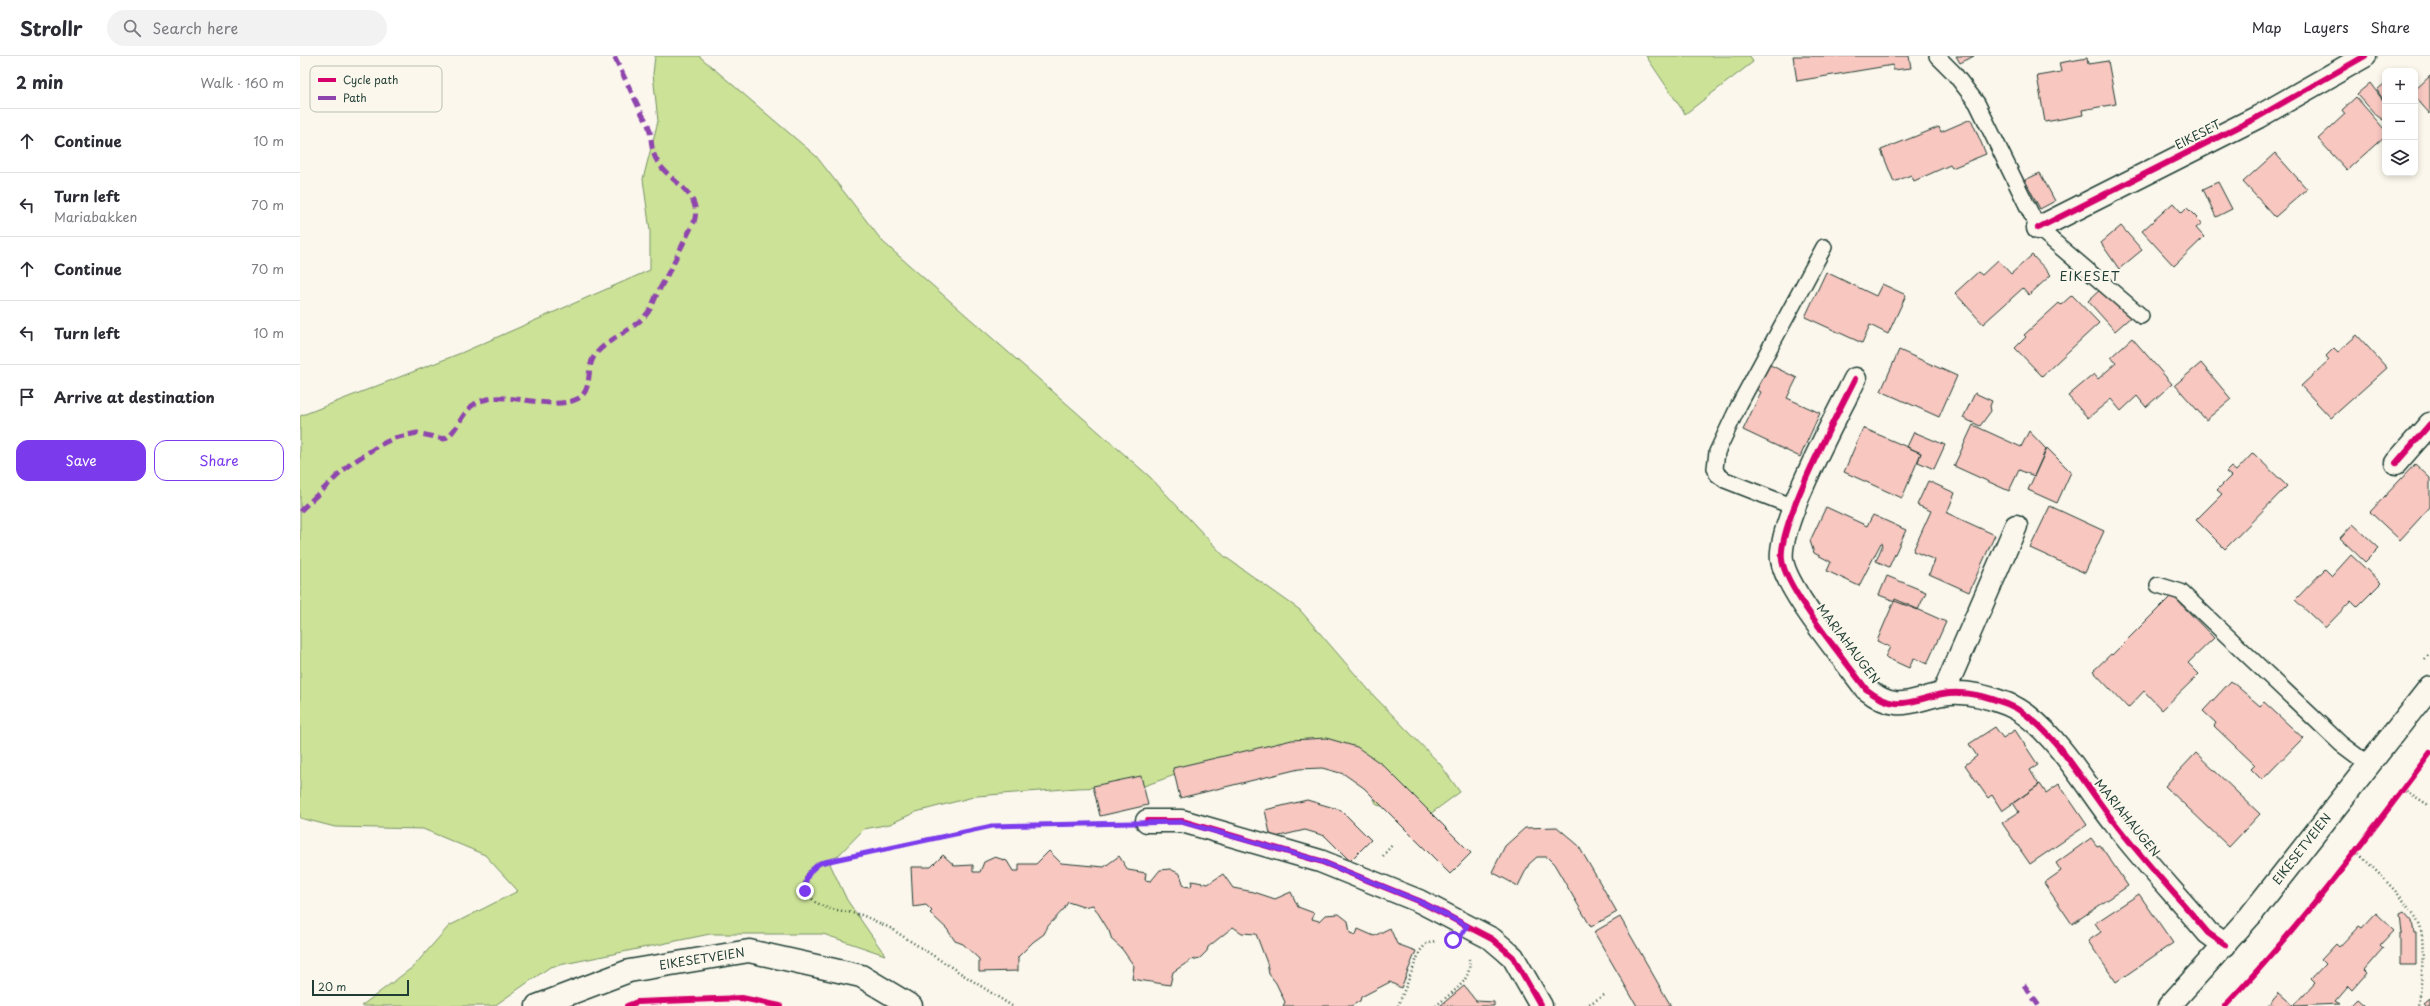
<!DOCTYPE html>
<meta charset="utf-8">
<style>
:root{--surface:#fff;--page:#f2f2f3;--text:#2b2b33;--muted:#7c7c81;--line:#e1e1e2;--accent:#7c3aed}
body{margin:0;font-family:"Playpen Sans",sans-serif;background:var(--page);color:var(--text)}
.controls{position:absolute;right:12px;top:12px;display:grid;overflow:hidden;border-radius:8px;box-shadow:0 2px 6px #0003}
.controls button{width:36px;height:36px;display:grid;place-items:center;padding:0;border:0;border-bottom:1px solid var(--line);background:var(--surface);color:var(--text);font:20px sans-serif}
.scale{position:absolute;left:12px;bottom:10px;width:97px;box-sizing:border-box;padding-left:4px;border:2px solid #1f3d34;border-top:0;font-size:11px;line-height:14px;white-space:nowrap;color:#1f3d34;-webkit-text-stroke:3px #fbf7ec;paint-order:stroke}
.stop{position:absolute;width:12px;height:12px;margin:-9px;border:3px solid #7c3aed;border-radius:50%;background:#fff}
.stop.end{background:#7c3aed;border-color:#fff;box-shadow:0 1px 4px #0008}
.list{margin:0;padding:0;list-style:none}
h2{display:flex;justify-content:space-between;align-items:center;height:52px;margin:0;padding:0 16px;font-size:17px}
h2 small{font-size:13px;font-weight:400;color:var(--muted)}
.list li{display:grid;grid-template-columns:26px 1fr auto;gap:12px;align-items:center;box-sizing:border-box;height:64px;padding:0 16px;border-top:1px solid var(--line)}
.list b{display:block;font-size:15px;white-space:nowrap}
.list p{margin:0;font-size:13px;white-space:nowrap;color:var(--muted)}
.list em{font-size:13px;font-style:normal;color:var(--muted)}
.actions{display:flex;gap:8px;padding:12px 16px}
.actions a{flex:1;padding:9px 0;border:1px solid var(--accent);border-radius:12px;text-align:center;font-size:14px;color:var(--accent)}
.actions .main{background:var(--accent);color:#fff}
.icon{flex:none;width:22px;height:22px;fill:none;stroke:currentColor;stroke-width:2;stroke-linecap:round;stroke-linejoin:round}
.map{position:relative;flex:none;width:2130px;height:950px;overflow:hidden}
header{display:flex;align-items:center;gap:24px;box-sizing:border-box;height:56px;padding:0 20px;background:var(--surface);border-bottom:1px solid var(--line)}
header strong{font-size:19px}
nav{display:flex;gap:22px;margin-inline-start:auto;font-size:14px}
.search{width:280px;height:36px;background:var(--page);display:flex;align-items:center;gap:10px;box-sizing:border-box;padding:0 14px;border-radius:22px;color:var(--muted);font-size:15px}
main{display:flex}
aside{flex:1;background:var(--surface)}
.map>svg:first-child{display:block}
.green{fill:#cce297;stroke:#769066}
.building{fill:#f7c7c0;stroke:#1f3d34}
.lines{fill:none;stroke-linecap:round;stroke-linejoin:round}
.lane-casing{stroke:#1f3d34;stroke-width:18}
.street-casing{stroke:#1f3d34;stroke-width:25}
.secondary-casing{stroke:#1f3d34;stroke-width:25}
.path{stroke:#1f3d34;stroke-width:2.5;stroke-dasharray:1 3;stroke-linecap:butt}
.lane{stroke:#fbf7ec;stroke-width:15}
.street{stroke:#fbf7ec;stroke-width:22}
.secondary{stroke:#fbf7ec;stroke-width:22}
.quiet{stroke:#8e44ad;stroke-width:5;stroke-dasharray:10 5;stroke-linecap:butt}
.cycleway-casing{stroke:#fbf7ec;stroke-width:8}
.cycleway{stroke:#d6006c;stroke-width:6}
.route{stroke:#7c3aed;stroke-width:5}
.labels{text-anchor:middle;stroke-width:4;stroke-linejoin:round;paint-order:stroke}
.street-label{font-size:12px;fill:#1f3d34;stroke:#fbf7ec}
.neighbourhood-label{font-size:13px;letter-spacing:1px;fill:#1f3d34;stroke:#fbf7ec}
.key{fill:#fbf7ec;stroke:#b9bfb5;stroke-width:1}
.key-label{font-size:11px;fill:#1f3d34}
</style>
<header>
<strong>Strollr</strong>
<div class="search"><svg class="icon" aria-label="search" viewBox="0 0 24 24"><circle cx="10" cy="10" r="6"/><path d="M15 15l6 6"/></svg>Search here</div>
<nav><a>Map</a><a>Layers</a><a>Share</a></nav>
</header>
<main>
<aside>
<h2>2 min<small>Walk · 160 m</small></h2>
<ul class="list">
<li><svg class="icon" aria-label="ahead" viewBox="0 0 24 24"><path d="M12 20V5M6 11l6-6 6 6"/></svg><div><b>Continue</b></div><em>10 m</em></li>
<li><svg class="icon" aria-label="left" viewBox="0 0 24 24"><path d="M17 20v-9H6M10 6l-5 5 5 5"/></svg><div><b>Turn left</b><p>Mariabakken</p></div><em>70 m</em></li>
<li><svg class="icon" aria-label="ahead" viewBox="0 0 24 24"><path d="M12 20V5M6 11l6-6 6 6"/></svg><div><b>Continue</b></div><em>70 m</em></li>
<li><svg class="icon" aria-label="left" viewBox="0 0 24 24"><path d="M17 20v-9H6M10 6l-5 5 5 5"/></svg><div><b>Turn left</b></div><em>10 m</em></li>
<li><svg class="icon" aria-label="arrive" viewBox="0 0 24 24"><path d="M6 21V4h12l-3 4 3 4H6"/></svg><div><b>Arrive at destination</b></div></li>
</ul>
<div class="actions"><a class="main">Save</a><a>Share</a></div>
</aside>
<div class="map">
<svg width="2130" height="950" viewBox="0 0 2130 950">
<rect width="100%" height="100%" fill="#fbf7ec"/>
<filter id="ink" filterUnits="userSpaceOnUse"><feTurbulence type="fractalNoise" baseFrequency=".025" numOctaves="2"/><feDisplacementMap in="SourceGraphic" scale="8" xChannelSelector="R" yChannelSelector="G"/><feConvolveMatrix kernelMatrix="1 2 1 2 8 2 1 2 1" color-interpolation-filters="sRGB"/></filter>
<g filter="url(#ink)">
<!-- green -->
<path class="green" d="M355,0H399L516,100L583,186L850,421L924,500L1000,554L1074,640L1140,708L1160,736L1126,761L1077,749L1045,687H980L917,704L844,730L777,732L677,740L616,756L590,768L564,773L530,808L547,844L585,899L523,878H410L250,911L194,950H61L113,911L149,870L218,835L185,799L123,773L35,771L0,762V360L161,297L350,214V175L343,123L358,65L353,18Z
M1346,0H1450L1453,6L1385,58Z"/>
<!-- building -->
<path class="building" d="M1493,0H1609L1611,12L1593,14V9L1497,25Z
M1656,0H1674L1660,7Z
M1787,2L1788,8L1808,5L1816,48L1782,54L1783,59L1745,66L1737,20L1761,16L1759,7Z
M2130,20V58L2115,41V34Z
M2070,27L2085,47V62L2083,64L2076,59L2057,38Z
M2085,27V47L2077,34Z
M2056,41L2085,74V80L2047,114L2018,83L2045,58L2042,54Z
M1671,63L1686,98L1652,112L1650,109L1614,125L1611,119L1594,126L1581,94L1639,71L1641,76Z
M1975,97L2007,133L1975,161L1943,126Z
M1740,117L1755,145L1740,153L1725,124Z
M1918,126L1932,153L1916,161L1903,133Z
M1873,147L1882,157L1887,152L1902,167L1896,172L1904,181L1874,210L1842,175Z
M1821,170L1842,194L1819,213L1801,187Z
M1732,199L1751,219L1729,239L1723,232L1683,268L1655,237L1678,216L1682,219L1698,204L1711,218Z
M1526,216L1576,240L1582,228L1606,239L1588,278L1570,269L1562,287L1505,261Z
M1805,229L1832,260L1815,275L1788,245Z
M1772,239L1799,267L1742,320L1715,292L1726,281L1724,279L1759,247L1761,249Z
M2057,279L2087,312L2031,362L2001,330L2029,304L2026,300L2034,292L2038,296Z
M1832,282L1872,328L1846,351L1837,340L1821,355L1811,343L1788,362L1768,340L1794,318L1798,323L1816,307L1811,301Z
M1599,294L1657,320L1639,361L1581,335Z
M1901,307L1931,343L1906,364L1875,329Z
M1468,308L1497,322L1487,342L1520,357L1500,401L1443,374L1461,336L1456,333Z
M1675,337L1692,345L1690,350L1691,355L1680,370L1663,362Z
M1673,369L1721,391L1729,375L1746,393L1734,420L1719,414L1709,435L1654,410Z
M1563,372L1621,397L1602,442L1544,416Z
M1614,376L1645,389L1634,413L1618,406L1621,397L1607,391Z
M1747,392L1771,416L1757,447L1728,434Z
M1953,397L1987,430L1925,493L1896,464L1922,438L1917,434L1931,420L1926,416L1931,411L1936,415Z
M2115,408L2130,422V451L2100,484L2070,456Z
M1628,425L1655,437L1647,457L1695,479L1669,536L1629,518L1635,504L1613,495L1631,455L1617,449Z
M1750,450L1804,475L1785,517L1730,492Z
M1526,451L1567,470L1573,459L1606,474L1589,511L1576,505L1583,488L1581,487L1559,530L1527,515L1531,506L1514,497L1510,485Z
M2053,468L2079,492L2065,506L2040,482Z
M2051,499L2081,527L2057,551L2051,545L2025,572L1995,544L2025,513L2032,520Z
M1587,520L1626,536L1618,554L1579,539Z
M1872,539L1914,582L1888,607L1899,618L1862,654L1844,635L1828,652L1793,615L1811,598L1812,599Z
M1595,543L1646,566L1627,608L1614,602L1609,612L1585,601L1590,591L1577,585Z
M1931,625L1960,650L1964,646L2003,682L1962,724L1951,713L1955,709L1914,670L1916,667L1903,655Z
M1695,671L1703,682L1715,674L1738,709L1730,714L1739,729L1702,755L1692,739L1688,742L1665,709L1677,700L1669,688Z
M1026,682L1057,691L1083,709L1171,797L1150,818L1064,732L1044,718L1022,712L999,713L880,742L873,712L992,684Z
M1896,697L1960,758L1929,791L1865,730Z
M841,720L848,749L800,760L793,730Z
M1740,728L1746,737L1759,728L1787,769L1730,808L1702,767L1719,756L1713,747Z
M1007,744L1041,754L1071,784L1050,805L1025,780L1005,774L971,782L965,754Z
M1257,771L1278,789L1317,856L1291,871L1254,808L1247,801H1237L1229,808L1218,830L1192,816L1205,790L1225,772Z
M1791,782L1797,790L1800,789L1828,830L1772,868L1744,827L1761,815L1756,807Z
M749,795L761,807L804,811L819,800L828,814L846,817L845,824L851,825L860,814L870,813L880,818L884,830L891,831L892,825L908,828L923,818L933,832L954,836L975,843L991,836L998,851L1014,857L1012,863L1019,865L1025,859L1039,858L1048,865L1050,877L1056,879L1058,873L1074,880L1090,872L1097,888L1116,895L1101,932L1090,926L1061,941L1060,945L1051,950H983L985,946L976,927L969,918L967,907L956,878L942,877L933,871L908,891L907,895L900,902L891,904L873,916L870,929L832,923L834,910L822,893L812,884L809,875L793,849L783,851L768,846L764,853L748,870L744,878L733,886L718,901V915L679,916V903L663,888L655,885L647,873L630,857L632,855L626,849L613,851L611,811H631L643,799L655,810L673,809V816H680L684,806L695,801L707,805L713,815H719V808H736Z
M1839,838L1873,887L1816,926L1788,885L1801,876L1795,867Z
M2104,856L2112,865L2114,877H2116V909H2100V877H2102L2100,858Z
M2076,857L2094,874L2080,889L2083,892L2064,914L2067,917L2052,934L2048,930L2035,945L2040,948L1994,950L2015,927L2011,923L2025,908L2021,904L2036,888L2039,891L2059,870L2062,872Z
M1320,861L1371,950H1337L1294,876Z
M1164,930L1176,945L1194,946V950H1140Z
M1979,937L1994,950H1968Z
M2130,942V950H2127L2124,947Z
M2057,943L2065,950H2050Z"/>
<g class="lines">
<defs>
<path id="lane" d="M1637,0L1653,16L1677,47L1738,172L1841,260
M1494,451L1425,424L1417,418L1415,412L1417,396L1439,349L1524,191
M1858,529L1881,536L2041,688L2069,709"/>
<path id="street" d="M1738,172L1958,61L2065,0
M1555,323C1537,359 1477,469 1482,504C1486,534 1546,605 1566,633C1596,657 1609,645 1642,638C1663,634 1689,641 1707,648C1750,665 1786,731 1814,766C1843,804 1877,840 1908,877L1925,889
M2096,407L2130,368
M1643,638L1716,470
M847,765H882L1020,805L1119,845L1192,883L1205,894L1213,901L1241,950"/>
<path id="secondary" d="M237,950L329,915L449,895L561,920L611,950
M1869,950L1950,860L2130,631"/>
</defs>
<!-- lane casing -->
<use href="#lane" class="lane-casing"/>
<!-- street casing -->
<use href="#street" class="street-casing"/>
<!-- secondary casing -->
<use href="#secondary" class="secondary-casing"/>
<!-- path -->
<path class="path" d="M2125,603L2130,597
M2103,733L2130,750
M2056,795C2071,810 2117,853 2121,873C2125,898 2121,925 2119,950
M1083,800L1092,789
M712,950L590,872L562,859L527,852L515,846L505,835V823L510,814L520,807L693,770L820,767
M1098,950L1120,895L1126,888L1135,885
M1136,950C1151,936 1173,926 1169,903
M1286,950L1306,938"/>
<!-- lane -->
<use href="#lane" class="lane"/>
<!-- street -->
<use href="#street" class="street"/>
<!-- secondary -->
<use href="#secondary" class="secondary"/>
<!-- quiet -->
<path class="quiet" d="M0,455L49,409L78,390L94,382L117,377L144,383C160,374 160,355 178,346C206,333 250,356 277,343C294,335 285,312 295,299C307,283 331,275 345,260C351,254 354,244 358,236C371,213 382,189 394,166C403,138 372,127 359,108C346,89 356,77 343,60L314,0
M1724,929L1739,950"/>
<defs>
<path id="cycleway" d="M1738,172L1958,61L2065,0
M1555,323C1537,359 1477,469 1482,504C1486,534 1546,605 1566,633C1596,657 1609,645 1642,638C1663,634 1689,641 1707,648C1750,665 1786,731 1814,766C1843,804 1877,840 1908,877L1925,889
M2096,407L2130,368
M847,765H882L1020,805L1119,845L1192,883L1205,894L1213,901L1241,950
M327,950L337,946L442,942L480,950
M1925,950C2000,871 2065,784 2130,697"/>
</defs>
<!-- cycleway casing -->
<use href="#cycleway" class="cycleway-casing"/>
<!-- cycleway -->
<use href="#cycleway" class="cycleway"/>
</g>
</g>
<g class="lines" filter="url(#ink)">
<!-- route -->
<path class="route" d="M505,835C505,821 509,815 520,807L692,770L882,766L1020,805L1119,845L1167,870L1157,886L1153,884"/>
</g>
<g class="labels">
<!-- street labels -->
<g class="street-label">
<text transform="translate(1898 79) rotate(-27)" y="4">EIKESET</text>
<text transform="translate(1548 588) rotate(53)" y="4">MARIAHAUGEN</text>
<text transform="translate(1827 762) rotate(51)" y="4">MARIAHAUGEN</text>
<text transform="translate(2002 793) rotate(-52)" y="4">EIKESETVEIEN</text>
<text transform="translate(402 903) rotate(-9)" y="4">EIKESETVEIEN</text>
</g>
<!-- neighbourhood labels -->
<g class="neighbourhood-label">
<text x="1790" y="225">EIKESET</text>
</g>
</g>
<!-- legend -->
<rect x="10" y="10" width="132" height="46" rx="6" class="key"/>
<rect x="18" y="22" width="18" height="4" fill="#d6006c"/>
<rect x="18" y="40" width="18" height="4" fill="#8e44ad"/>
<g class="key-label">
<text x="43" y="28">Cycle path</text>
<text x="43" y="46">Path</text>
</g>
</svg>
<div class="controls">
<button>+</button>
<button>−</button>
<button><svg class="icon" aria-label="layers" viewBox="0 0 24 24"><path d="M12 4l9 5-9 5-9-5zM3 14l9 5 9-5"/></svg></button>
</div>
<div class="scale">20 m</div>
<div class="stop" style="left:1153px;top:884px"></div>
<div class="stop end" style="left:505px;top:835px"></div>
</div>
</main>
